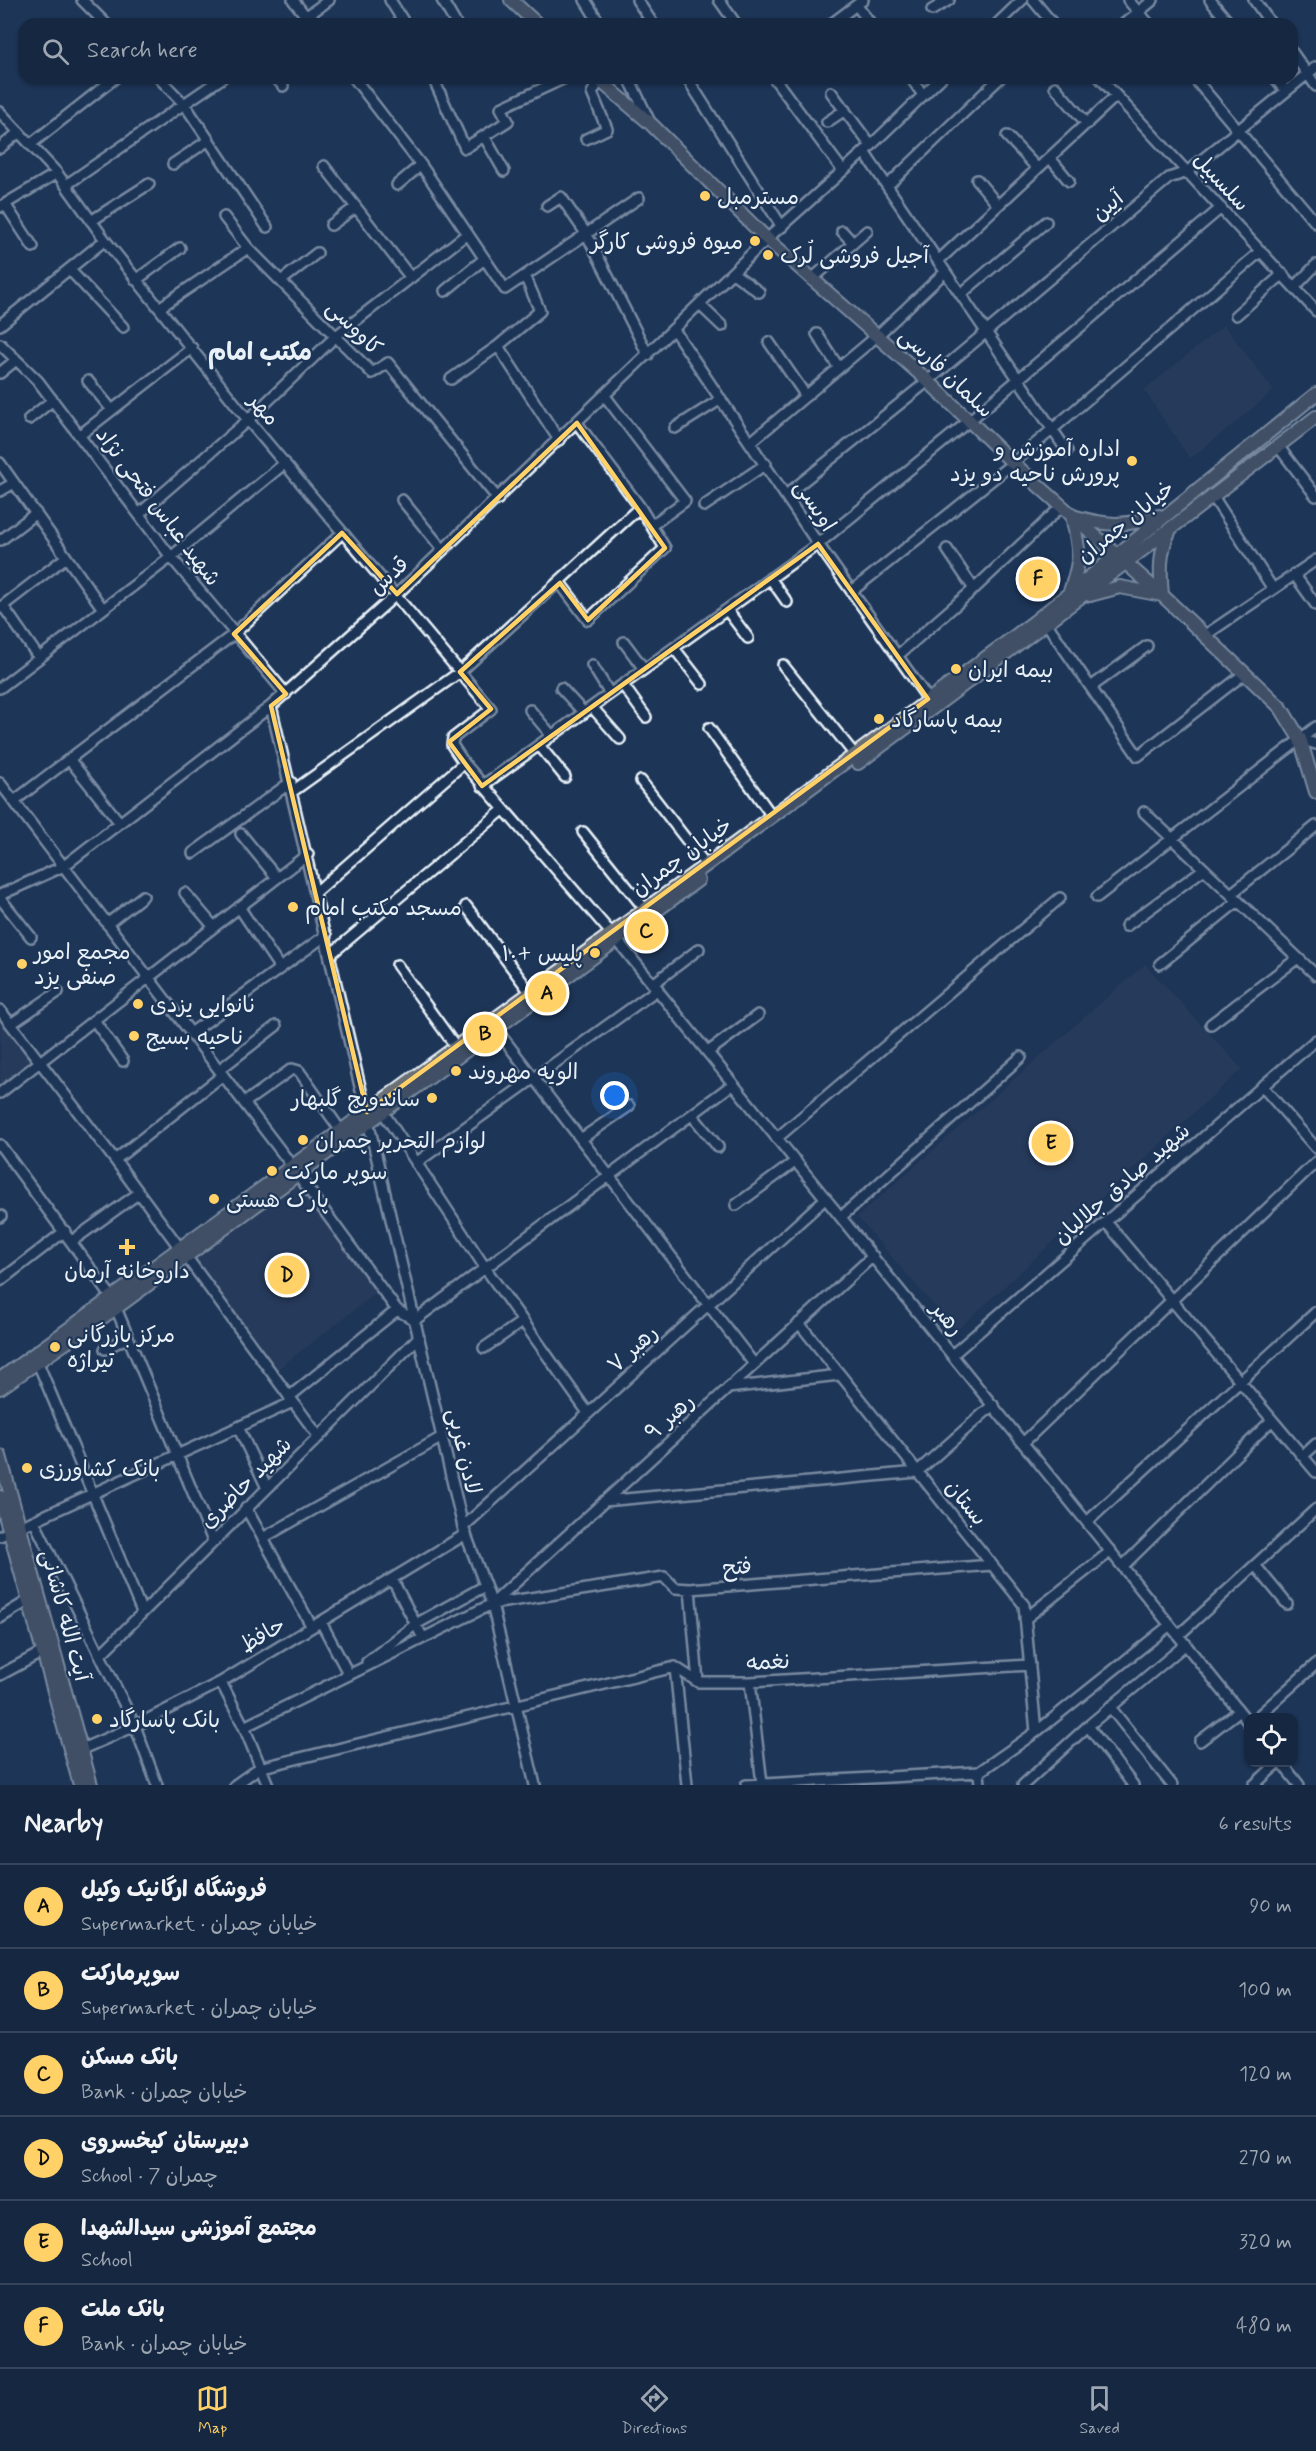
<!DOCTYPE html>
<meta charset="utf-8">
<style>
:root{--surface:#162841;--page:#1f3048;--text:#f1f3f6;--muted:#9ea6b1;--line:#35445a;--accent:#ffd166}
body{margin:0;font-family:Mynerve,"Playpen Sans Arabic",sans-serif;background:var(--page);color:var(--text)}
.controls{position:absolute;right:18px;bottom:18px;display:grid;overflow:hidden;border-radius:12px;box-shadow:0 2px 4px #0004}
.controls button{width:54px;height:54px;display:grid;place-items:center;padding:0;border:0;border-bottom:2px solid var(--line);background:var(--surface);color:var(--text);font:30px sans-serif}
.you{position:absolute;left:615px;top:1096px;width:21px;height:21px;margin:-15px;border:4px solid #fff;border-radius:50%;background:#1a73e8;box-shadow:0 0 0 9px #1a73e833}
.badge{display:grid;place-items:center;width:39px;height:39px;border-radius:50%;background:var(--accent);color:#111;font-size:20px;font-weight:700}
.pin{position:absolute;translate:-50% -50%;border:3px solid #fff;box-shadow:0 2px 6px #0006}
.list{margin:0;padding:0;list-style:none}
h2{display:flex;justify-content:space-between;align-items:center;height:78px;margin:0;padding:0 24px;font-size:26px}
h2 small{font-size:20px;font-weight:400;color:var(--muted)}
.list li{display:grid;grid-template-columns:39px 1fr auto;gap:18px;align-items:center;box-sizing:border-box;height:84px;padding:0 24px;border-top:2px solid var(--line)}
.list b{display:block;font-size:22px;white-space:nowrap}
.list p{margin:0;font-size:20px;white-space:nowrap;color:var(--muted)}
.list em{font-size:20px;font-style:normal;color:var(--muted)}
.icon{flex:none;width:33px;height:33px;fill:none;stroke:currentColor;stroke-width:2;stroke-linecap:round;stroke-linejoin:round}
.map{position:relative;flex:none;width:1316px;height:1785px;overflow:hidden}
.search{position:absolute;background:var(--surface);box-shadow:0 2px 4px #0004;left:18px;right:18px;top:18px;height:66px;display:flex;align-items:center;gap:15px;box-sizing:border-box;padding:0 21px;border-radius:18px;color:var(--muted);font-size:22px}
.sheet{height:582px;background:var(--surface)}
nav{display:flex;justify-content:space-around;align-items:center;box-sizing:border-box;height:84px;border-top:2px solid var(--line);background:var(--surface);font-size:16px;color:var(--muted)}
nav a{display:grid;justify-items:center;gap:3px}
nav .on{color:var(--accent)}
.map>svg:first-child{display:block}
.built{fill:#32425e}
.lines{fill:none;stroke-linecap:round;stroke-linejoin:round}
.minor-casing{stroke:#e8f1f8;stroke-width:14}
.major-casing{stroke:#e8f1f8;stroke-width:16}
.minor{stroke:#1d3557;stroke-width:9}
.major{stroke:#6b6f75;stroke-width:12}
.marked{fill:none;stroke:#ffd166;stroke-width:4.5;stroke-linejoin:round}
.poi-dot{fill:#ffd166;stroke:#1d3557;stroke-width:2}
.labels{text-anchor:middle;stroke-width:4.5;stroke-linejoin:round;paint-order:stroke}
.street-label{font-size:22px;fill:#e8f1f8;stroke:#1d3557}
.poi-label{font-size:22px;fill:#e8f1f8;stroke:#1d3557;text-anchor:start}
.neighbourhood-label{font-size:24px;font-weight:bold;fill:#e8f1f8;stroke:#1d3557}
</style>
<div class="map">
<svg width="1316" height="1785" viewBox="0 0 1316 1785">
<rect width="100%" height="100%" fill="#1d3557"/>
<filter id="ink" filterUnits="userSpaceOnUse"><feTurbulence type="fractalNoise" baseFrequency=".0167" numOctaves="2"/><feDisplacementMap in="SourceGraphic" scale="12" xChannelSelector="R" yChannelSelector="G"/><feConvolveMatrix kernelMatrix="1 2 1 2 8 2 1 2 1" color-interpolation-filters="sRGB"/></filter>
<g filter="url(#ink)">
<!-- built -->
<path class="built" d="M1224,325L1274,391L1190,459L1144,390Z
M1145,964L1242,1069L956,1331L857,1217Z
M0,1021L31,1060L0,1085Z
M296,1181L379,1291L278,1369L194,1258Z"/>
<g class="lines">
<defs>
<path id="minor" d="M82,0L106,24
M293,0L312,24
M390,0L405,24
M442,0L456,24
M585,0L600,24
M637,0L653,24
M719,0L736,24
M1033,0L1053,24
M1128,0L1149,24
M1210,0L1230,24
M1254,0L1271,24
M857,6L871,24
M932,10L949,0
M296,24L329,0
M831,24L863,0
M997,24L1022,0
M1124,24L1153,0
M1292,52L1316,86
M159,78L185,105L267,227
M276,78L283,86
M354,78L421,165L505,289L639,198
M433,78L465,148L508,121L501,108L565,78
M629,78L649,120
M687,78L782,227
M774,78L843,171
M911,78L923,95
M1100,78L1316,311
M1194,78L1316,223
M1275,78L1286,91
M1055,87L1087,124
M831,92L871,146
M0,112L57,173L105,240L248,420L491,709L453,738L452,745L464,763L617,940L1248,1722
M827,122L845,110
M484,136L504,171
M1007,136L1037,168
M586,139L607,129L592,93L599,81
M31,144L115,78
M0,148L19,132
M864,152L1067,451
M1050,158L1069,181
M173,164L209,140
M324,166L411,278
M977,180L997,204
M66,185L222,78
M397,185L421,165
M887,186L1000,78
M5,204L33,247
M547,206L561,197L587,235L648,355
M0,207L57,173
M224,217L248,248L372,373L388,363L498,499
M91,221L149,184
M331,225L356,207
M842,231L853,243
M938,261L1116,96
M69,269L123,327
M733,273L759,292
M812,279L867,231
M136,280L180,248
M281,281L317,253
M1295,287L1316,265
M445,291L484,259
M961,294L1046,222
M700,305L722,326
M159,308L248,248
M1236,315L1283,274
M0,325L105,240
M674,330L818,544L928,699
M817,334L839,368
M769,342L806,396
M0,344L38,381L171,557L286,694
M498,346L559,440
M0,373L16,360
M451,379L498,346L540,311L525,276
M88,381L112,410
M605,396L685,501L652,525
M29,419L53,400
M675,428L721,399
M80,435L192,348
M751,442L877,336L945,272
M1278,446L1316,496
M0,463L103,609
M0,491L14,483
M786,495L928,381L1169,178L1187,172L1316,67
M1212,495L1273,589
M402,500L443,550
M704,506L766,464
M139,514L248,420L336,336L467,234
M1,540L36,513
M947,549L974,589
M1294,574L1316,605
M770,578L787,602
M560,583L588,620L665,548L640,507L577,423
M852,591L1013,463L1261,251
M3,606L39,658
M0,608L65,558
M727,610L748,638
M1047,624L1138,756L1244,674
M1204,636L1316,560
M624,642L644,669
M674,648L702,684
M897,656L974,589L1061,507
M592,665L610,694
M783,665L855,755
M623,685L646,717
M1091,687L1147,646
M0,688L171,557L285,463
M561,688L584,713
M271,706L463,1527L492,1604L535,1785
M592,707L620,739
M530,710L552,736
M709,728L772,816
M1300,739L1316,744
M539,745L565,777
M69,759L120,823
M641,781L706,865
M0,783L293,1167
M482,786L818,544L969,421L1221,208
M293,791L460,672L640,507
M14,801L234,634L342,533
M1144,812L1316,975
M583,832L644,908
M241,834L277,878
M193,853L291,782
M316,892L464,763
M185,893L214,927
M1231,894L1316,826
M0,895L64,866L271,706L397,594L767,239L864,152L941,78
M1097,897L1316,727
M0,898L31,937
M466,906L530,992
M239,907L280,968
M107,924L143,896
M1126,926L1204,869
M331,954L503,810
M1160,964L1238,901
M397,965L456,1047
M653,984L699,949
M0,1010L115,1160L319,1437
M94,1020L123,1061
M11,1024L58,992
M1211,1024L1298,958
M496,1029L754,1364
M191,1033L326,935
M708,1052L758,1015
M219,1070L276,1026
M1262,1086L1316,1148
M0,1093L308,854
M244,1103L292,1069L299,1071L341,1131
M383,1112L486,1269L588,1413
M692,1115L718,1147
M777,1138L1060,898
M581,1139L629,1106
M0,1145L113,1299
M115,1160L223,1075
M416,1163L658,989
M298,1175L397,1310L415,1320L733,1084
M736,1205L796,1161
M0,1217L1,1216
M841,1217L1021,1057
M1106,1222L1316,1472
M72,1241L139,1193
M0,1281L65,1231
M116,1308L213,1541
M799,1323L1024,1605L1036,1732
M484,1348L523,1321
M105,1349L128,1337
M952,1355L1316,1040
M38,1363L142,1612
M728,1388L839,1375
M289,1397L397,1310
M238,1427L267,1488
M1023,1443L1316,1162
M1303,1456L1316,1444
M604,1501L917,1472L993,1405
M246,1508L312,1627
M34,1521L135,1726L157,1785
M1087,1522L1316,1312
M463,1527L826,1198
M0,1536L293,1402
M263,1538L442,1437
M1255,1565L1287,1604
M1123,1566L1272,1420
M392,1579L423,1638
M690,1589L698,1682
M492,1604L664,1577L675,1588L690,1589L992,1565
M0,1618L34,1597
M1025,1619L1111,1551
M321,1622L349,1675L354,1672
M1179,1635L1316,1509
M100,1655L419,1337
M367,1662L416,1624L485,1586
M675,1667L687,1785
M0,1675L48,1649
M221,1682L244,1727L268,1785
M750,1682L762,1784
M1110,1707L1172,1785
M1256,1718L1316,1664
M1088,1726L1133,1785
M244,1727L492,1604L873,1256
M1200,1741L1239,1711
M75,1752L135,1726L221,1682L466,1534
M1281,1762L1299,1785
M979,1772L1036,1732L1170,1625
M979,1772L980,1785
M235,1785L259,1768L675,1667L698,1682H750L1030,1665
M746,1785L979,1772
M1023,1785L1088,1726L1186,1644
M1254,1785L1279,1762"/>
<path id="major" d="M511,0L537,24
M597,78L651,124L767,239L928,381L1013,463L1162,595L1281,708L1300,739L1316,792
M1069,594C1082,558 1080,553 1072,516C1106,526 1124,527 1159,516
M1090,595L1120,587L1162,595C1160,572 1159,551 1170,530
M858,763C1012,650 1164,534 1316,417
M0,1379L706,865L1034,622L1316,394
M0,1388L116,1308L698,880
M0,1456L91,1785
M0,1497L80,1785"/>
</defs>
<!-- minor casing -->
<use href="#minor" class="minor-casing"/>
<!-- major casing -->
<use href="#major" class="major-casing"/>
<!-- minor -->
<use href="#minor" class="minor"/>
<!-- major -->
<use href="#major" class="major"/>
</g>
</g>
<!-- marked area -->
<path d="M0 0H1316V1785H0ZM577,423L665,548L588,620L560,583L460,672L491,709L449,742L482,786L818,544L928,699L367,1112L271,706L286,694L234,634L342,533L397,594Z" fill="#1d3557" fill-opacity=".55" fill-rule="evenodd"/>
<path class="marked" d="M577,423L665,548L588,620L560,583L460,672L491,709L449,742L482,786L818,544L928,699L367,1112L271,706L286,694L234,634L342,533L397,594Z"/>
<!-- markers -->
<g class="poi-dot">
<circle cx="705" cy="196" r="6"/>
<circle cx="755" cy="241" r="6"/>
<circle cx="768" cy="255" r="6"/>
<circle cx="1132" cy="461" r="6"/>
<circle cx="956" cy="669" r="6"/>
<circle cx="879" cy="719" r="6"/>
<circle cx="293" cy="907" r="6"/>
<circle cx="595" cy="953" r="6"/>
<circle cx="22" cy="964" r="6"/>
<circle cx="138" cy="1004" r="6"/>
<circle cx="134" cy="1036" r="6"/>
<circle cx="456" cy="1071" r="6"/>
<circle cx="432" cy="1098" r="6"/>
<circle cx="303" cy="1140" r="6"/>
<circle cx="272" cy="1171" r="6"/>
<circle cx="214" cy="1199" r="6"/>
<path d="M124 1238h6v6h6v6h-6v6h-6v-6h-6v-6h6z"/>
<circle cx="55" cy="1347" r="6"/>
<circle cx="27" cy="1468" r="6"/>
<circle cx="97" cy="1719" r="6"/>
</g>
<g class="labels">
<!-- street labels -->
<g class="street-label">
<text transform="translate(1222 181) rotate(47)" y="8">سلسبیل</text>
<text transform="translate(1107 205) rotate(-40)" y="8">آیین</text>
<text transform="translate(355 327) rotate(45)" y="8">کاووسی</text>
<text transform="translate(947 372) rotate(43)" y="8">سلمان فارسی</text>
<text transform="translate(265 409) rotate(50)" y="8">مهر</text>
<text transform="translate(816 505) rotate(57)" y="8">اویسی</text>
<text transform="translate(159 506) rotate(53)" y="8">شهید عباس فتحی نژاد</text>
<text transform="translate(1125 521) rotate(-39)" y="8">خیابان چمران</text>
<text transform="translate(388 575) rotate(-43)" y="8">قدس</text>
<text transform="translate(681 856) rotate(-36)" y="8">خیابان چمران</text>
<text transform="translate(1121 1183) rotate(-41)" y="8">شهید صادق جلالیان</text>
<text transform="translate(948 1318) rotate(51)" y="8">رهبر</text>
<text transform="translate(632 1348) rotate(-42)" y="8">رهبر ۷</text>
<text transform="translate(669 1416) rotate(-42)" y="8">رهبر ۹</text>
<text transform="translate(465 1451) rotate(77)" y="8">لادن غربی</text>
<text transform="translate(245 1482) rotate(-45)" y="8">شهید حاضری</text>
<text transform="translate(967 1502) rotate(51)" y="8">بستان</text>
<text transform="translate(737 1566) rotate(-5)" y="8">فتح</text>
<text transform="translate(66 1615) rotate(75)" y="8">آیت الله کاشانی</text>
<text transform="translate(262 1634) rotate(-31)" y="8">حافظ</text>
<text transform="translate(768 1661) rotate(-3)" y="8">نغمه</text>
</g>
<!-- poi labels -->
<g class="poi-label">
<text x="717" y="204">مسترمبل</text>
<text x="743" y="249" text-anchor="end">میوه فروشی کارگر</text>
<text x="780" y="263">آجیل فروشی لُرک</text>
<text x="1120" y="456" text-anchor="end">اداره آموزش و<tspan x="1120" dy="25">پرورش ناحیه دو یزد</tspan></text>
<text x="968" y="677">بیمه ایران</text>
<text x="891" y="727">بیمه پاسارگاد</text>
<text x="305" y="915">مسجد مکتب امام</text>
<text x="34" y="959">مجمع امور<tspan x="34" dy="25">صنفی یزد</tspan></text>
<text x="583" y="961" text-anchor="end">پلیس +۱۰</text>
<text x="150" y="1012">نانوایی یزدی</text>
<text x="146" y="1044">ناحیه بسیج</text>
<text x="468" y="1079">الویه مهروند</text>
<text x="420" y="1106" text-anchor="end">ساندویچ گلبهار</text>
<text x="315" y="1148">لوازم التحریر چمران</text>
<text x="284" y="1179">سوپر مارکت</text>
<text x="226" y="1207">پارک هستی</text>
<text x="127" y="1278" text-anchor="middle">داروخانه آرمان</text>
<text x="67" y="1342">مرکز بازرگانی<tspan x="67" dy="25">تیراژه</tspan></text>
<text x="39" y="1476">بانک کشاورزی</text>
<text x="109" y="1727">بانک پاسارگاد</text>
</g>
<!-- neighbourhood labels -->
<g class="neighbourhood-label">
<text x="260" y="360">مکتب امام</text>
</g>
</g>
</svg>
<div class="controls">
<button><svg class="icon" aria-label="locate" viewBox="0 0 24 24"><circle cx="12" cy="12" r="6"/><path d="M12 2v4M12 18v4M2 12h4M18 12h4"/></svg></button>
</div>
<div class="you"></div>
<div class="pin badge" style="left:547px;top:993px">A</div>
<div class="pin badge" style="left:485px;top:1034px">B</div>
<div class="pin badge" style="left:646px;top:931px">C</div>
<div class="pin badge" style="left:287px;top:1275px">D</div>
<div class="pin badge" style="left:1051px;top:1143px">E</div>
<div class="pin badge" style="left:1038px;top:579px">F</div>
<div class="search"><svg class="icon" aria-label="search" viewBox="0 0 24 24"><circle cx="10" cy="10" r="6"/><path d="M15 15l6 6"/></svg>Search here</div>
</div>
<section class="sheet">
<h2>Nearby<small>6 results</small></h2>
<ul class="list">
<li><span class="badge">A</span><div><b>فروشگاه ارگانیک وکیل</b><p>Supermarket · خیابان چمران</p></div><em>90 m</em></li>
<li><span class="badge">B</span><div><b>سوپرمارکت</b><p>Supermarket · خیابان چمران</p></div><em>100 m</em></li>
<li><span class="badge">C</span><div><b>بانک مسکن</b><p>Bank · خیابان چمران</p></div><em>120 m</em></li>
<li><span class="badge">D</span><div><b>دبیرستان کیخسروی</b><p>School · چمران 7</p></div><em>270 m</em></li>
<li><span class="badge">E</span><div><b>مجتمع آموزشی سیدالشهدا</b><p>School</p></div><em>320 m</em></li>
<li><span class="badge">F</span><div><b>بانک ملت</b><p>Bank · خیابان چمران</p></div><em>480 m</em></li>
</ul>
</section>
<nav>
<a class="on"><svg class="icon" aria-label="map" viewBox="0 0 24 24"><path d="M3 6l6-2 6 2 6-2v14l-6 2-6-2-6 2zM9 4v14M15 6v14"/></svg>Map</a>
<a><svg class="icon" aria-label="directions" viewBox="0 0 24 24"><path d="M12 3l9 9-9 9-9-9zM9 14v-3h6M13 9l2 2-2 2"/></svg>Directions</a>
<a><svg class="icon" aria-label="saved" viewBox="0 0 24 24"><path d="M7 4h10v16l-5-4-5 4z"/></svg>Saved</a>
</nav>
